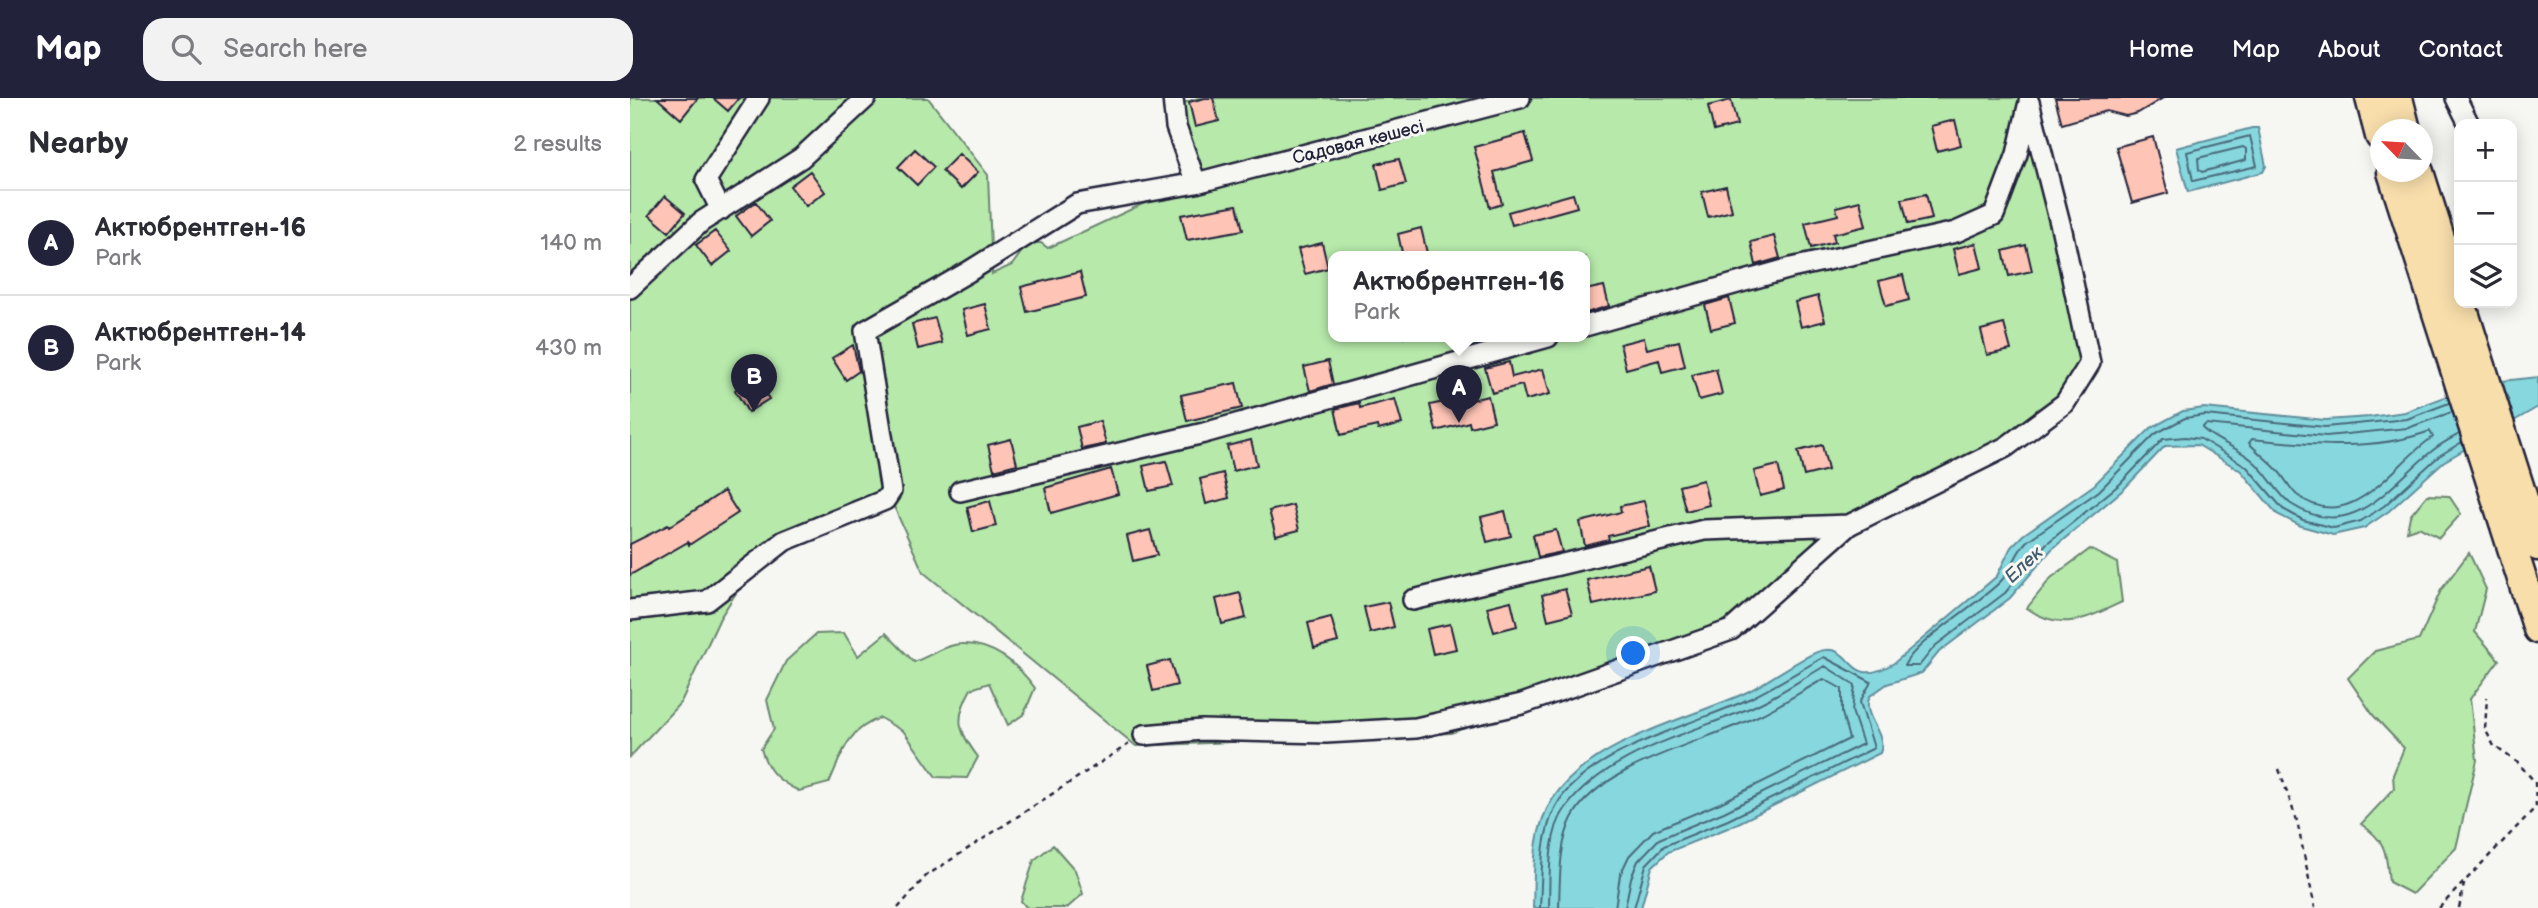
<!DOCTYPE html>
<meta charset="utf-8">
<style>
:root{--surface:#fff;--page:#f2f2f3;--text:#2b2b33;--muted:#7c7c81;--line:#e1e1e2;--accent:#22223b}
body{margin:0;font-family:"Balsamiq Sans",sans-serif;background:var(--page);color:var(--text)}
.controls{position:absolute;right:21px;top:21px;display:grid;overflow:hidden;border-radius:14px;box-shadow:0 4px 18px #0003}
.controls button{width:63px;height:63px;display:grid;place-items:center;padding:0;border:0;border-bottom:2px solid var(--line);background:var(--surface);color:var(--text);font:35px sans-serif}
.compass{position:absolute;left:1740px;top:21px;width:63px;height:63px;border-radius:50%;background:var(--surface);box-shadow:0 4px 18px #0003;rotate:295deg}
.you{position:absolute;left:1004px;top:556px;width:24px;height:24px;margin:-18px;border:5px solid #fff;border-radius:50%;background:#1a73e8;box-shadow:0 0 0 10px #1a73e833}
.badge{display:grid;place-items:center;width:46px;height:46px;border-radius:50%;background:var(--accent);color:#fff;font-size:23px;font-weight:700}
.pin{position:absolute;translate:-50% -58px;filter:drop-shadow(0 2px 4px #0008)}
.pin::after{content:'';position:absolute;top:37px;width:24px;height:21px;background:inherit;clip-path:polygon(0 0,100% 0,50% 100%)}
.popup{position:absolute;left:698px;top:153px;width:262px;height:91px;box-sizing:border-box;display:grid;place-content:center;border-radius:14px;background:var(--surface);filter:drop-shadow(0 2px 5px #0005);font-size:23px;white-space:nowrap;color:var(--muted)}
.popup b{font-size:26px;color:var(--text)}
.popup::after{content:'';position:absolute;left:50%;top:100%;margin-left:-14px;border:14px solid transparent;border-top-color:var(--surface)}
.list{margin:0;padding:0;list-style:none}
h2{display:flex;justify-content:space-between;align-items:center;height:91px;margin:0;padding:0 28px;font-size:30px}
h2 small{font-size:23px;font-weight:400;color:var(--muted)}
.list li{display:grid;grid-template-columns:46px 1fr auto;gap:21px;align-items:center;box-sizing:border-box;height:105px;padding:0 28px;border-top:2px solid var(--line)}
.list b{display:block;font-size:26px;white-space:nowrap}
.list p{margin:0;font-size:23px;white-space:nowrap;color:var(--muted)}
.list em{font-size:23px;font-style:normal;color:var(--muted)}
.icon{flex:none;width:38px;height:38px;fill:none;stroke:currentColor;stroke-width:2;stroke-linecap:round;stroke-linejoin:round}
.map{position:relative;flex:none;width:1908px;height:810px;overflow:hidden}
header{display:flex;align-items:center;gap:42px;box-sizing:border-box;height:98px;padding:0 35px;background:var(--accent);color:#fff}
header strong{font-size:33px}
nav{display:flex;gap:38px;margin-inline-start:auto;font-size:24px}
.search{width:490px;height:63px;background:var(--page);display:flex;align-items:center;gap:18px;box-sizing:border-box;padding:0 24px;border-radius:21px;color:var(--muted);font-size:26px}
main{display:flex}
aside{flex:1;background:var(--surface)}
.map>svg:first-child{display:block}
.green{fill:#b6e9aa;stroke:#6c8672;stroke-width:2;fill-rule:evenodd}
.water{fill:#87d8de;stroke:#5f8f9d;stroke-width:2}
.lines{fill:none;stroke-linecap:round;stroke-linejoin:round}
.shore{stroke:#4a6b7c;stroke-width:2}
.building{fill:#fec4b6;stroke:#22223b;stroke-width:2}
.minor-casing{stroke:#22223b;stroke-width:24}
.highway-casing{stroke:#22223b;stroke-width:33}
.path{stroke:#22223b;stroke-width:2.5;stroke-dasharray:5 5;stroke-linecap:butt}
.minor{stroke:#f6f6f2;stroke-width:19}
.highway{stroke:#f8deab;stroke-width:28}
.labels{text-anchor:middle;stroke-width:6;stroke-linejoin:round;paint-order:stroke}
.street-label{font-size:18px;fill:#22223b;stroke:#f6f6f2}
.water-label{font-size:19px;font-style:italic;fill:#40596c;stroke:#f6f6f2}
</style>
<header>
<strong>Map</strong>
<div class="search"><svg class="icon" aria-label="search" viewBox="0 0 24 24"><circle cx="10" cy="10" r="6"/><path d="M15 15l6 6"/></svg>Search here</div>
<nav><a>Home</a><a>Map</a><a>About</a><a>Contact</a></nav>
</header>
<main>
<aside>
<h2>Nearby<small>2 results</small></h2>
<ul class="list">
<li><span class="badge">A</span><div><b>Актюбрентген-16</b><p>Park</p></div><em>140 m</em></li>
<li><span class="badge">B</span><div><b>Актюбрентген-14</b><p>Park</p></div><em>430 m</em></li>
</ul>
</aside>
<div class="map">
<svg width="1908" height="810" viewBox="0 0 1908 810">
<rect width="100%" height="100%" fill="#f6f6f2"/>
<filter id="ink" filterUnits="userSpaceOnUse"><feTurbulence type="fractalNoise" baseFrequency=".0143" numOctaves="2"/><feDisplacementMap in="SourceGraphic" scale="14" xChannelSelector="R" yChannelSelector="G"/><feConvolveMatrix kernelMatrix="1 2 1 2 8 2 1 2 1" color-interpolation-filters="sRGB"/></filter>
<g filter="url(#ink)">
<!-- green -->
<path class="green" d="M0,0H298L358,77L362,176L382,167L398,145H411L418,150L558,85L545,8L568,0H1404L1459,251L1439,292L1376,359L1232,425L1110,525L821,635L506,648L293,474L258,395L131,456L90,520L51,604L0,659ZM703,159H955V239H703Z
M1797,397L1819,398L1831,416L1809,440L1789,429L1777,433L1780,418Z
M1460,451L1487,465L1492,504C1458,520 1431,535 1397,510L1421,480Z
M1839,455L1856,491L1845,534L1869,562L1840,601L1847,662L1826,750L1782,796L1759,784C1756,754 1757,744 1731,726L1764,691L1763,677L1774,650L1743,617L1718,580L1745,553L1789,542L1811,492Z
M214,535L228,558L256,535L284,564C298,559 317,546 331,546C364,545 387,566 405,590L394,616L378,627L359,585L341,591C324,621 328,632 348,659L337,680L306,679L274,634L250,620C216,633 213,654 199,685L169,693C148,683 138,674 131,651L144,631L137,602L156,563L186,536Z
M423,747L445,772L453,796L437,810H397L391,803L404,762Z"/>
<!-- water -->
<path class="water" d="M1622,30H1628L1636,68L1633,74L1558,94L1546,50Z
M1908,279V309L1813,364L1759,413L1734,430L1703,437L1671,428L1647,416L1611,373L1568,347L1535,348L1494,391L1421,452L1380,500L1309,554L1292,575L1257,586L1240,598C1230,618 1258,635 1250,655L1100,729L1038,754L1022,769L1011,810H903C904,784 903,755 910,730C929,650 1050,625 1115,595C1134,587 1179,553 1195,552C1225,549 1217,593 1264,565L1367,478L1381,449L1393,437L1464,387L1521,330L1553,313L1574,310L1695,322L1740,319L1775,314L1853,285Z"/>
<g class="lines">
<!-- shore -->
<path class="shore" d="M1620,38L1627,68L1563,83L1557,54Z
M1613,49L1616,51V62L1572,74L1569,72L1568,60Z
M1819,305L1777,321L1695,329L1575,317L1555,320L1525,336L1469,393L1397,443C1385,455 1383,471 1371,483C1350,505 1284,544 1274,568H1289L1305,548L1375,495L1416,446L1490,386L1533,341L1555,339L1571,341L1616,368L1653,411L1673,422L1704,430L1731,423L1754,408L1809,358L1832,344
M1822,314L1778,330L1696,338L1576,326L1572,330C1585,343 1607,349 1622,362C1636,373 1648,397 1661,406C1723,446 1758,388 1802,353C1810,346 1820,341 1829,336
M1800,333L1803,339C1763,365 1722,439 1667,397C1660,391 1656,382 1650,375C1641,364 1628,355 1619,345L1622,341C1681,347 1743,354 1800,333Z
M910,810C912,777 910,740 925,710C953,654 1065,626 1119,601C1144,589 1169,573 1194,559L1241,584L1230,604L1244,650L1098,722L1034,748L1016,767L1004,810
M919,810C920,780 917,736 935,711C974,656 1061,635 1120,610C1146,599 1170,582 1195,568L1225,587L1222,613L1233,646L1094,714L1029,741L1008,763L1001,780L995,810
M929,810C930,781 929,746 942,720C969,667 1077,643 1128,618C1151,607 1172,593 1194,581L1212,591V615L1219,641L1090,705L1023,733L999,758L990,777L985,810"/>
</g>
<!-- building -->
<path class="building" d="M27,0H68L51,21Z
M83,0H109L98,13Z
M575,0H583L589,23L565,29L559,4Z
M1425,0H1533L1508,15L1496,18L1476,13L1432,26Z
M1101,2L1107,27L1084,33L1078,8Z
M1325,22L1331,47L1307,53L1301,28Z
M895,35L903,63L864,74L872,106L860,110L844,49Z
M1523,39L1538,95L1502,105L1486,49Z
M285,51L304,69L287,87L268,69Z
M329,56L348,74L331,91L312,73Z
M769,61L776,86L752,92L746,66Z
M180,73L195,94L176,108L160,88Z
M1096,88L1102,113L1078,119L1072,94Z
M943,96L947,109L882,127L878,114Z
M1296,96L1302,121L1278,126L1272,101Z
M35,98L55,115L39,134L19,117Z
M1230,103L1236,128L1203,136L1205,144L1181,150L1175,125L1208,117L1206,109Z
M126,104L140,123L121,138L106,118Z
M607,107L613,132L557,142L551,117Z
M791,130L797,155L773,159L768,136Z
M85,133L101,153L82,168L66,147Z
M1144,138L1150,160L1126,167L1121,144Z
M692,145L698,170L675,176L668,151Z
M1346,145L1352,170L1329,176L1323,151Z
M1396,147L1402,173L1379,178L1373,153Z
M450,174L456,199L397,214L391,189Z
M1273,177L1279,202L1256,208L1249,183Z
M974,188L979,208L956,215L955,192Z
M1188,198L1195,223L1171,229L1165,204Z
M1099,200L1105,225L1081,231L1075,207Z
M355,206L361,231L338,237L332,212Z
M305,220L312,245L288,251L282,226Z
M1374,226L1381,252L1357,257L1351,232Z
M1014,240L1017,251L1049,243L1055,268L1032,274L1029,262L996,271L990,246Z
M223,247L229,273L216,282L202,260Z
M698,263L703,286L680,293L674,269Z
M879,264L882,279L913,271L920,296L896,302L892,287L862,295L855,270Z
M1086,271L1092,296L1069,302L1062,277Z
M125,279L139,301L118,314L105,292Z
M606,285L612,310L557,323L551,297Z
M858,298L864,323L840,329L839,324L806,333L800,307L823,302L825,306Z
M765,301L772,326L748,332L747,328L711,337L705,311L729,305L730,310Z
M470,323L476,346L452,351L447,329Z
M381,341L387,366L364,372L358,347Z
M621,342L627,367L603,373L597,348Z
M1192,347L1198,372L1174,378L1168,353Z
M536,363L543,388L519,393L513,368Z
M1148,367L1154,392L1130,398L1124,373Z
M481,371L488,396L421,415L415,390Z
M593,375L599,400L576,406L570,381Z
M1073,382L1079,407L1056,413L1049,388Z
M94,393L108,415L59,447L58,444L0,477V446L38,427L39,429Z
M360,403L366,428L343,434L337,409Z
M1014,403L1020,428L978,438L979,442L955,448L950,424L991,414L990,408Z
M663,407L669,432L646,438L639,413Z
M875,413L881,438L857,444L851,419Z
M520,432L527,457L503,463L497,438Z
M926,432L932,454L908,459L903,437Z
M1019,468L1025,493L963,507L957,482Z
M935,491L942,516L918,522L912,497Z
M610,495L616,520L592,526L586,501Z
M881,503L887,528L864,534L857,509Z
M758,504L764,529L740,535L734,509Z
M701,519L708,544L684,550L678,525Z
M820,526L826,551L803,556L797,531Z
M540,562L547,587L523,593L517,568Z"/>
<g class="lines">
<defs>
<path id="minor" d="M1826,0L1839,26
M566,85L890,0
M91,112L76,82L129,0
M0,190L71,124L171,60L236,0
M955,228L1161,170L1326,134L1364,117L1387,56L1398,8
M330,393L574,335L918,239
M783,502L1074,432L1219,427L1376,349L1435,305L1460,265L1432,133L1399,4
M0,512L77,503L154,443L255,402L261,393L235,233L338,174L447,106L566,85L546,29L543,0
M514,637L572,632L696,635L786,630L892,606L1101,532L1219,427"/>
<path id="highway" d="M1740,0L1750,38
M1768,0L1776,32
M1762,74L1908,531
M1789,74L1829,200
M1831,205L1908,448"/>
</defs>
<!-- minor casing -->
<use href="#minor" class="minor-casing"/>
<!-- highway casing -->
<use href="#highway" class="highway-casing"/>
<!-- path -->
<path class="path" d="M1649,671L1667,723L1685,810
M268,810L296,778L499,646
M1809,810L1906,709L1905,684L1887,664L1864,648L1855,631L1857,599
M1829,810L1834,786"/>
<!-- minor -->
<use href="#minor" class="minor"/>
<!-- highway -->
<use href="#highway" class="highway"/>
</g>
</g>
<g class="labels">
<!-- street labels -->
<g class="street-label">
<text transform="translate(728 44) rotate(-14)" y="6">Садовая көшесі</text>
</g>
<!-- water labels -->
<g class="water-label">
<text transform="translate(1393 466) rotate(-43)" y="7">Елек</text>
</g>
</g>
</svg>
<div class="controls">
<button>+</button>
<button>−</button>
<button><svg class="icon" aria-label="layers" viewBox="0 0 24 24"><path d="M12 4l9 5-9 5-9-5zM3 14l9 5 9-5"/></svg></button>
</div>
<svg class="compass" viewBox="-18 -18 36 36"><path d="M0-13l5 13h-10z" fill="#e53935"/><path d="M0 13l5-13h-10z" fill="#7c7c81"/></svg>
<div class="you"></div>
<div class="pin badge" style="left:829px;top:325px">A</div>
<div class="popup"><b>Актюбрентген-16</b>Park</div>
<div class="pin badge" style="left:124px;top:314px">B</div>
</div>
</main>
